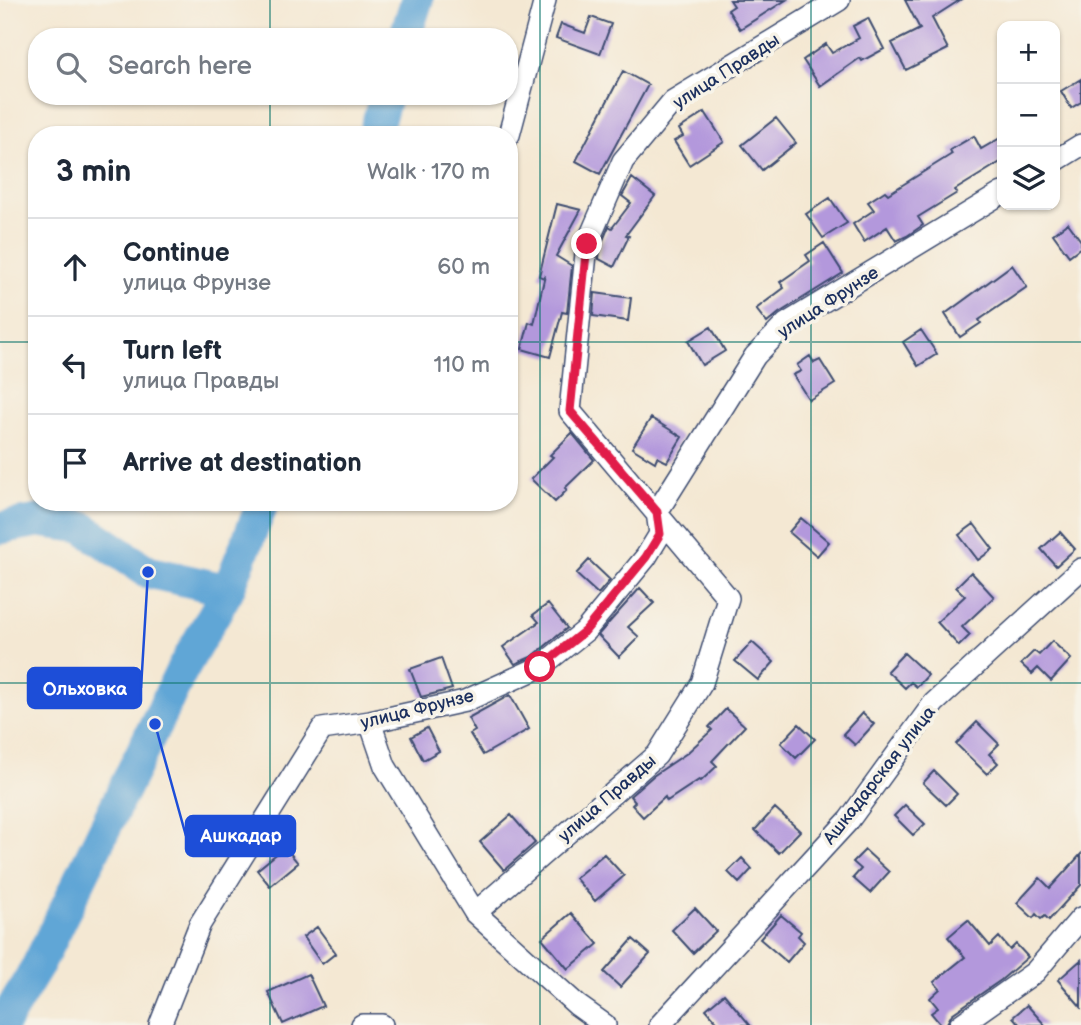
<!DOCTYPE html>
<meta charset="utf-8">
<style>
:root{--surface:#fff;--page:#f2f2f3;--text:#1f2937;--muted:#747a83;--line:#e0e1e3}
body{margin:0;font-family:"Balsamiq Sans",sans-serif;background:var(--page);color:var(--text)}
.controls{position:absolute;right:21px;top:21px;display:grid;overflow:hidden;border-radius:14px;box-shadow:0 2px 5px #0004}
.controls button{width:63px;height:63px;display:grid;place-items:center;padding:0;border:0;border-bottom:2px solid var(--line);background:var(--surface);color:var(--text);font:35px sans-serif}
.stop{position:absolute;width:21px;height:21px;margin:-16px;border:5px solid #e11d48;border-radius:50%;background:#fff}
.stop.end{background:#e11d48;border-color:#fff;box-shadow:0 2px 7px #0008}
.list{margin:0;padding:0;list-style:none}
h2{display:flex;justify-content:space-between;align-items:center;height:91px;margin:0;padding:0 28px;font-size:30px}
h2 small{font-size:23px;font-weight:400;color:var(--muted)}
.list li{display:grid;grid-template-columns:46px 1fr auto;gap:21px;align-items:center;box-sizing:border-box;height:98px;padding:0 28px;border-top:2px solid var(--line)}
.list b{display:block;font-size:26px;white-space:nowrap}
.list p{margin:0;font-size:23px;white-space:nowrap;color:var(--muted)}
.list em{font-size:23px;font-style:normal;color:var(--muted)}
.icon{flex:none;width:38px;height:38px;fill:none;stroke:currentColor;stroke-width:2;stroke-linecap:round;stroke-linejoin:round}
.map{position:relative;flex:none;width:1081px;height:1025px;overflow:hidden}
.search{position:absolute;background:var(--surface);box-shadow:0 2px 5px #0004;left:28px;top:28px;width:490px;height:77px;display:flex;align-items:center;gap:18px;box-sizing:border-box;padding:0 24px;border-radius:28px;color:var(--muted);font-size:26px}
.panel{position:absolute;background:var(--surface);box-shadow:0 2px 5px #0004;left:28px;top:126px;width:490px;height:385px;border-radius:28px}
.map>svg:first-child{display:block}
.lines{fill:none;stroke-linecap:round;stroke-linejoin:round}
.river{stroke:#60a6d6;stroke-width:33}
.building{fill:#b398dc}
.minor-casing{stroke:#3c4b70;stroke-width:24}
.minor{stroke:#fff;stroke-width:21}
.route{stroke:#e11d48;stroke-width:9}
.grid{fill:none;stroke:#0f766e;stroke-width:2;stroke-opacity:0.55}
.labels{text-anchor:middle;stroke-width:7;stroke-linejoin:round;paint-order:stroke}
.street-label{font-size:18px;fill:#1b2f5e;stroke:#f7f3e8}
.leader{fill:none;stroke:#1d4ed8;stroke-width:2.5}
.callout-dot{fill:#1d4ed8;stroke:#f7f3e8;stroke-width:2.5}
.callout{fill:#1d4ed8;stroke:#1d4ed8;stroke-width:2.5}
.callout-label{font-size:19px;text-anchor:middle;font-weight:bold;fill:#fff}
</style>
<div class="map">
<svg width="1081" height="1025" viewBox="0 0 1081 1025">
<rect width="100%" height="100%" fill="#f7f3e8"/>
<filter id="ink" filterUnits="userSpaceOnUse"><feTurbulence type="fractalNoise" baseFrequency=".0143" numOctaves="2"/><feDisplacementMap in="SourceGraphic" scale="14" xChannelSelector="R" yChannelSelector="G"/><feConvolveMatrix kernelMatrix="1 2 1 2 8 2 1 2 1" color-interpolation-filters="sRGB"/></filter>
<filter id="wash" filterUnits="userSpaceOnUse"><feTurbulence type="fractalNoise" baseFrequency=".00686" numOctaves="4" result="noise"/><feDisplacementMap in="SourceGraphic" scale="28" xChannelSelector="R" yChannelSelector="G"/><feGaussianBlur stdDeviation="1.57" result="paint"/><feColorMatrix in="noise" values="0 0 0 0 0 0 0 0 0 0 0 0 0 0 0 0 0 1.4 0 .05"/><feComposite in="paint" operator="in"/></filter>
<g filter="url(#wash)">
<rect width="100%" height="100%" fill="#f4e8d3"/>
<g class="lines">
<!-- river -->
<path class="river" d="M405,37L417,0
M374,135L386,96
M0,528L38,521L82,527L148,572L228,590
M2,1025L37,967L182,670L228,590L263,502"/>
</g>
<g id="blocks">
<!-- building -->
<path class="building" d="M730,0H786L740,29L728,10L734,6Z
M905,0H960L932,18L948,49L906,70L892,43L920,29Z
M591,17L611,24L600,54L556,38L561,24L585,33Z
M868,18L884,49L862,61L860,58L820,86L803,60L826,44L832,53L859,38L853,26Z
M623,71L648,85L600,174L576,161Z
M1081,79V102L1071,108L1061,91Z
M705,112L724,142L689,165L674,141L683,136L679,129Z
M776,118L796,143L762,170L742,145Z
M974,136L981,149L1002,137V161L955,190L957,193L918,217L923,225L907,236L896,241L887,227L864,242L853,224L874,210L868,202L885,191L888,194L952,154L950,150Z
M632,178L655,196L626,235L629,236L614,267L599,259L600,247L609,226L612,228L631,203L622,196Z
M830,198L847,223L823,238L806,214Z
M557,204L581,210L556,256L572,266L567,313L562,312L550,357L522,349L529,322L534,324L545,275L544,278L539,276Z
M1068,223L1081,241V247L1069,256L1053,234Z
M824,243L843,273L779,313L767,323L756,309L784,288L780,282L810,261L806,255Z
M1012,265L1027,287L979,320L981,323L960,337L945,314Z
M595,293L631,298L628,321L593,316Z
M711,327L725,351L702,365L688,341Z
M921,330L937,354L918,366L903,342Z
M810,356L814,363L820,360L835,384L809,400L793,375L801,371L797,365Z
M651,418L682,437L667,462L657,457L655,462L632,448Z
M572,433L594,460L565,488L567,490L555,502L531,479L553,457L550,455Z
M801,518L829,542L817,556L789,532Z
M974,524L993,549L978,560L959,535Z
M1060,532L1075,549L1056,566L1041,549Z
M589,560L610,580L598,594L576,574Z
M971,572L994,597L962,627L970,635L959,646L937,622L965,596L956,587Z
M640,588L654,603L628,627L639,637L619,657L598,635Z
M548,604L567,628L533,656L515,664L503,647L539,622L533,615Z
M1052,641L1071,659L1051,681L1038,668L1032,674L1021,664L1034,651L1039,655Z
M752,642L774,662L758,680L735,661Z
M904,653L928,675L917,687L911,682L905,688L887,671Z
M441,658L452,689L421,697L410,669Z
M510,695L529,729L483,755L470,734L475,731L468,718Z
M726,709L745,726L712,761L717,766L701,781L699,780L667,801L665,797L643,817L632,805L635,802L630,796L653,776L687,753L712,730L709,727Z
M862,713L874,724L855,745L843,734Z
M977,722L999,744L989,754L998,763L987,774L956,744Z
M799,724L815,739L796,758L781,743Z
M427,728L439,751L423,760L411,737Z
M934,771L957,794L946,805L923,783Z
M905,805L925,824L913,835L894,816Z
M775,808L800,831L779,853L755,830Z
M511,815L535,843L504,870L480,842Z
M285,847L298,863L270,886L257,870Z
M865,850L889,872L870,893L853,878L861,869L853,862Z
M604,854L624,876L595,901L575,878Z
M1081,854V885L1049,920L1045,916L1041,919L1036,914L1033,918L1017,903L1040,878L1050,888Z
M742,858L752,869L739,883L728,872Z
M695,908L716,931L693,953L672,930Z
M571,913L598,944L568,969L542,938Z
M781,915L801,932L798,936L804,942L787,962L760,939Z
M968,920L990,946L999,937L1010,950L1016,944L1028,957L1001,980L952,1014L946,1025H941L931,1013L938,1008L930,998L940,989L934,982L965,957L948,937Z
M317,927L336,953L322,964L303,937Z
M633,939L650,954L620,987L604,972Z
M1081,960V1007L1058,980Z
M308,974L323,1006L283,1024L268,992Z
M724,994L750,1025H720L706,1009Z
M1027,1005L1045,1025H1020L1013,1017Z"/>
</g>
</g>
<g filter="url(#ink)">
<use href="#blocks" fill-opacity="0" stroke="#3c4b70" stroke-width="2"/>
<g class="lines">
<defs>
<path id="minor" d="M509,135L545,0
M1055,161L1081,145
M370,722L385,766L475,913L577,1005L605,1025
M475,913L657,755L702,683L728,598L570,411L587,244L623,161L673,101L839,0
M160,1025L200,924L322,729L370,722L465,701L540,667L585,631L646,557L660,534L657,512L755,356L786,324L1002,193
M362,1025H382
M660,1025L849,820L934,703L1081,569
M960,1025L1035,972L1081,918"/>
</defs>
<!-- minor casing -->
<use href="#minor" class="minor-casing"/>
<!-- minor -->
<use href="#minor" class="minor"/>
</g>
</g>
<g class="lines" filter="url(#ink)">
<!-- route -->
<path class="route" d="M540,667L585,631L646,557L660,534L657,512L570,411L587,244"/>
</g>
<!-- grid -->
<path class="grid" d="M270,0V37M540,0V1025M811,0V1025M270,96V135M0,342H37M509,342H1081M270,502V1025M0,683H1081"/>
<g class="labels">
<!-- street labels -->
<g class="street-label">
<text transform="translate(726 71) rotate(-33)" y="6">улица Правды</text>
<text transform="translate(828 302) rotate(-33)" y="6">улица Фрунзе</text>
<text transform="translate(417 709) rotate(-14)" y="6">улица Фрунзе</text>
<text transform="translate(879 775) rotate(-52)" y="6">Ашкадарская улица</text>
<text transform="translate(607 798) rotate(-41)" y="6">улица Правды</text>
</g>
</g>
<!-- callouts -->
<path class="leader" d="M148 572L141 688M155 724L186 836"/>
<g class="callout-dot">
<circle cx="148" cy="572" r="7"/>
<circle cx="155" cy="724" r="7"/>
</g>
<g class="callout">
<rect x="28" y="668" width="113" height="40" rx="7"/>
<rect x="186" y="816" width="109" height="40" rx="7"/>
</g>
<g class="callout-label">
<text x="85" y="695">Ольховка</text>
<text x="241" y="842">Ашкадар</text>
</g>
</svg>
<div class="controls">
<button>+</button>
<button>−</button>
<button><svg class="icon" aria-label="layers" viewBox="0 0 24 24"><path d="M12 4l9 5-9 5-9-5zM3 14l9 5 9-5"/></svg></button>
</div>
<div class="stop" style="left:540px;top:667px"></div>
<div class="stop end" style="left:587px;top:244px"></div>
<div class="search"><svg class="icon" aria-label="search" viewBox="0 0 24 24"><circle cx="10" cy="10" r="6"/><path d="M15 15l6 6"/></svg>Search here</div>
<section class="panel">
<h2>3 min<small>Walk · 170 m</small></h2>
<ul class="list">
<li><svg class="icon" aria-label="ahead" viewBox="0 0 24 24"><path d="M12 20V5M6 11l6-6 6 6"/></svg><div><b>Continue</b><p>улица Фрунзе</p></div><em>60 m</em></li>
<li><svg class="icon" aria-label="left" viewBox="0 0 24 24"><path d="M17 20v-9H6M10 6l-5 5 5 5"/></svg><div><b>Turn left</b><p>улица Правды</p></div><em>110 m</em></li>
<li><svg class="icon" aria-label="arrive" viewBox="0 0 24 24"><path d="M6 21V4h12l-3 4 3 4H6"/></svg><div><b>Arrive at destination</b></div></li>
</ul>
</section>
</div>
